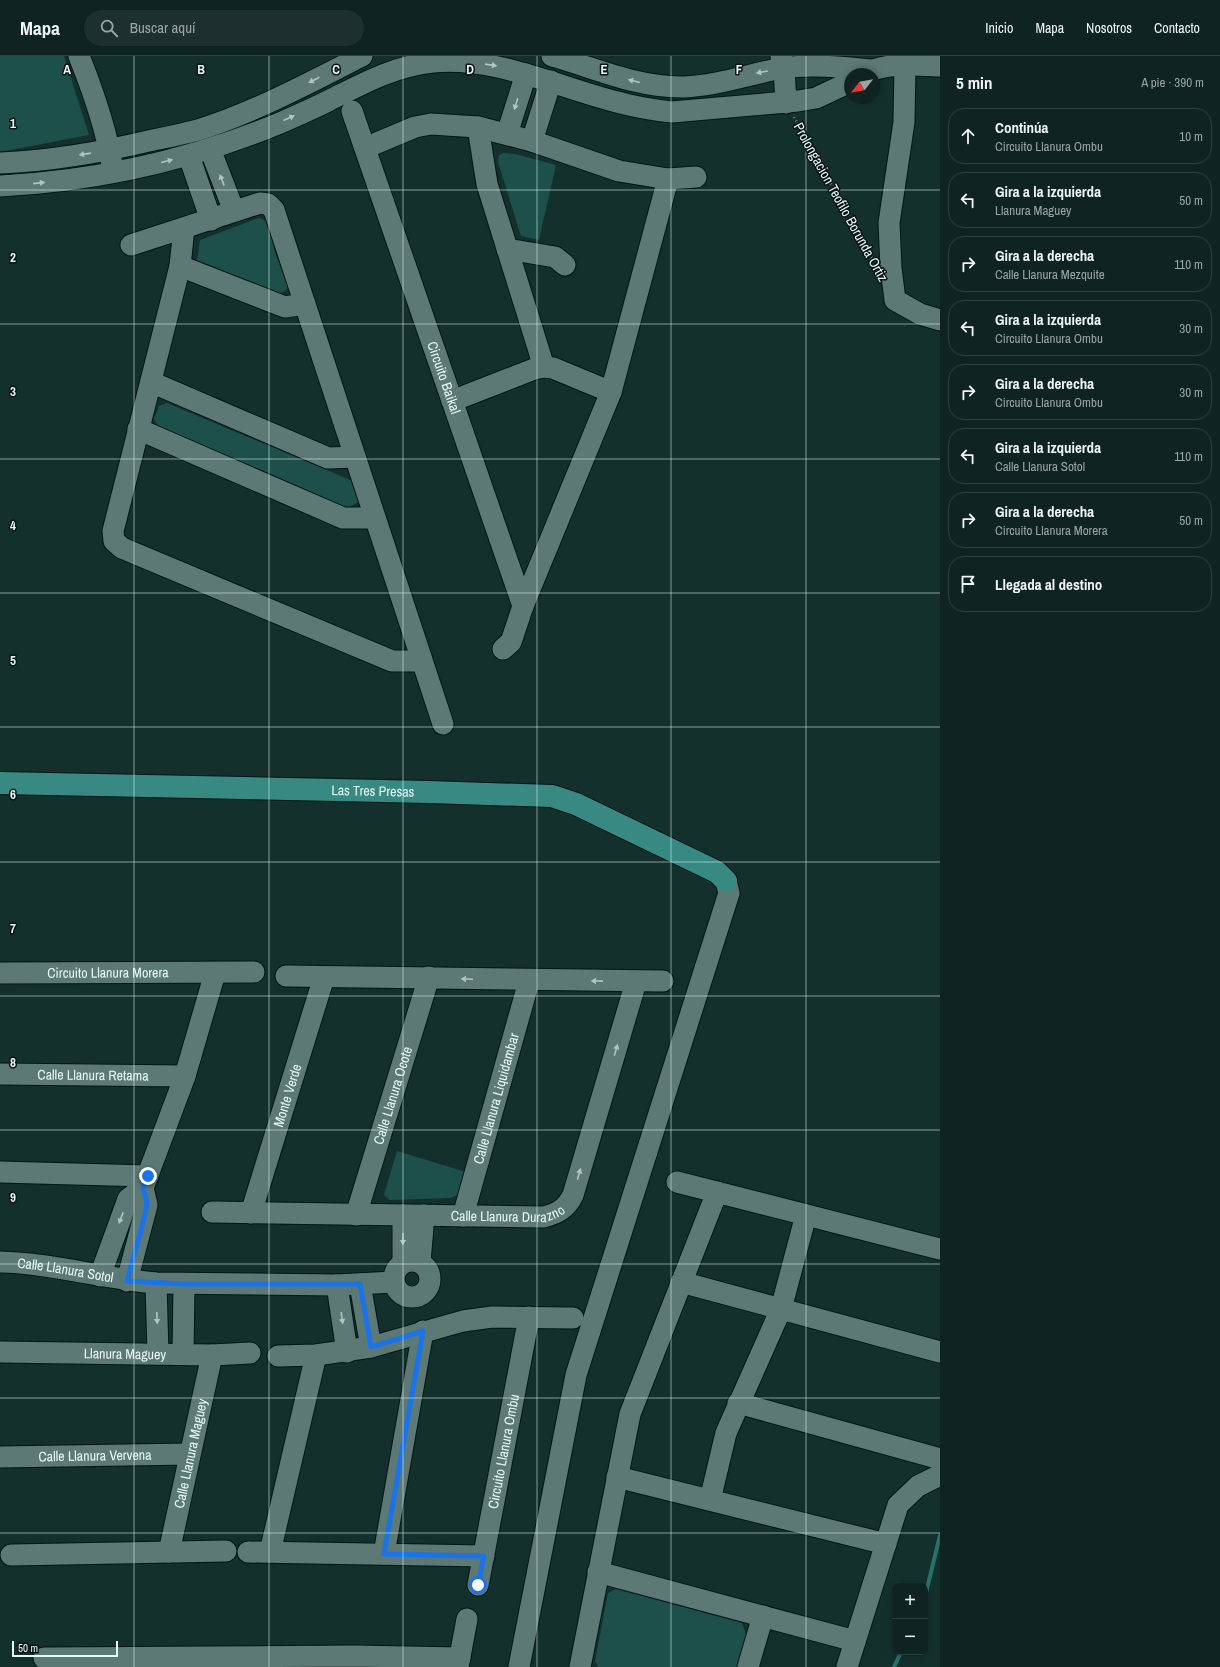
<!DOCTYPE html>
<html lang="es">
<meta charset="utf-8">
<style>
:root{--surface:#0f2421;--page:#1d302e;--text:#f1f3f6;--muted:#9ba4a5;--line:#2f413f}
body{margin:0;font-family:"Archivo Narrow",sans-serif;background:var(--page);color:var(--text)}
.controls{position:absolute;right:12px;bottom:12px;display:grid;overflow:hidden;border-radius:8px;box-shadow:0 2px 6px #0003}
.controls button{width:36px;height:36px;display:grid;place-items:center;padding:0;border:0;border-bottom:1px solid var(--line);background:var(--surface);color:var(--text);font:20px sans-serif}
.compass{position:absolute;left:844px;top:12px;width:36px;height:36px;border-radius:50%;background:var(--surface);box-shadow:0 2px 6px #0003;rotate:239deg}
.scale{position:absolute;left:12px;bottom:10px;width:106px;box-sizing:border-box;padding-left:4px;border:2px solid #e7f7f5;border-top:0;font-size:11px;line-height:14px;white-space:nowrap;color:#e7f7f5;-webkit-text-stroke:3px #091514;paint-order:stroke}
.stop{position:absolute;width:12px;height:12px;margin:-9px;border:3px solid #1a73e8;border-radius:50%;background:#fff}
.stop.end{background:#1a73e8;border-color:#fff;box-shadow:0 1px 4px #0008}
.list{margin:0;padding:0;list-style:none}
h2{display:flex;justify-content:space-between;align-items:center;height:52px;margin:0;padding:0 16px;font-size:17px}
h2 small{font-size:13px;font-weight:400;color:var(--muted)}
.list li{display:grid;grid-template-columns:26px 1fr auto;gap:12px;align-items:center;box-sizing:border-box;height:56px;margin:0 8px 8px;padding:0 8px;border:1px solid var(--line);border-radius:16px}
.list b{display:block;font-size:15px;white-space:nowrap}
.list p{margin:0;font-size:13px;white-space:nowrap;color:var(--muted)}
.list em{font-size:13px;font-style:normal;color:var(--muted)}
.icon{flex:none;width:22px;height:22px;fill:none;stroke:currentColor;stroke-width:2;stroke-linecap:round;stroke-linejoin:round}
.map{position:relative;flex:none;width:940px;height:1611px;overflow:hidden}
header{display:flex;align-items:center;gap:24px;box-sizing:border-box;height:56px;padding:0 20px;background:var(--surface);border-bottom:1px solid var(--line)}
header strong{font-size:19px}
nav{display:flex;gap:22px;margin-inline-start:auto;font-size:14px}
.search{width:280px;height:36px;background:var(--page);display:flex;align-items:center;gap:10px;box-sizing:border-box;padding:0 14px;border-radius:22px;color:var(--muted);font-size:15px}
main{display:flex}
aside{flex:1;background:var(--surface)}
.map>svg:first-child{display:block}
.park{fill:#1d504a}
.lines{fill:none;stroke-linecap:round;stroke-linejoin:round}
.stream{stroke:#277169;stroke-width:4}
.minor-casing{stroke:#001715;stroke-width:23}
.major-casing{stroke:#001715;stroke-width:24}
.path{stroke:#708784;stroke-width:2.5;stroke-dasharray:1 3;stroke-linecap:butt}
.minor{stroke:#5c7975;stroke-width:21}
.major{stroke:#378981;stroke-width:22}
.oneway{fill:#afc5c2}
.route{stroke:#1a73e8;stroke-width:5}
.grid{fill:none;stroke:#e7f7f5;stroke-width:1;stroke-opacity:0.55}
.labels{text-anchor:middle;stroke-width:3;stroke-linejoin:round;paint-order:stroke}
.street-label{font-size:14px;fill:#e7f7f5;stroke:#091514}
.grid-label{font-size:13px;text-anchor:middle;font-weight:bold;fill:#e7f7f5;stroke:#091514;stroke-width:3;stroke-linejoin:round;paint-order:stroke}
</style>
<header>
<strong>Mapa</strong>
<div class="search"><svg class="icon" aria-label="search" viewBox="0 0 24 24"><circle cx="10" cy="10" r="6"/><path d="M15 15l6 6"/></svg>Buscar aquí</div>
<nav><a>Inicio</a><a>Mapa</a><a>Nosotros</a><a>Contacto</a></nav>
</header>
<main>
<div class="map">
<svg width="940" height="1611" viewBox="0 0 940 1611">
<rect width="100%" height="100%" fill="#14302c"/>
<!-- park -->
<path class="park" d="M0,0H64L89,79L0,96Z
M504,97L515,98L556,109L539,184L521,180L498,106L499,99Z
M259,162L269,166L275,197L289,232L278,239L197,205L200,184Z
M167,347L355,426L358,446L348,452L158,370L154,363L159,350Z
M397,1095L466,1116L459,1138L451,1142L390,1144L384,1139Z
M616,1533L742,1567L747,1581L738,1611H598L595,1605L608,1537Z"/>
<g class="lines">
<!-- stream -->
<path class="stream" d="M925,1541L940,1479
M894,1611L901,1596"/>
<defs>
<g id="minor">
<path d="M79,0C93,35 106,71 112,109"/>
<path d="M552,0C595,12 638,32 684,31C716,30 750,18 782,12C811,8 842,11 870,14"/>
<path d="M781,0L784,12L786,47"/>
<path d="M905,9L904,66L889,167L891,212L895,244L920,258L940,264"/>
<path d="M864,18C886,6 916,9 940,10"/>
<path id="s1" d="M352,55L523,550"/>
<path d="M478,71L487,128L544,311"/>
<path d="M507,78L526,18"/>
<path d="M532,85L551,25"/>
<path d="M365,92L415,71L431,68L478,71L532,85L619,115L668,123L696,121"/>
<path d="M210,93L234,155"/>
<path d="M189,100L211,164"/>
<path d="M0,107C52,105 103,96 153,84C168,81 183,78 198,74C255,56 309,27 362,0"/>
<path d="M0,130C96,125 191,104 280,67C296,60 312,53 328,45C362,28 394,10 433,6C494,0 558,31 617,46C635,51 653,54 672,56L798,45L816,42L850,26"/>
<path d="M184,172L180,210L113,475L114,485L122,492L392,605H422"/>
<path d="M131,189L260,147L268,148L274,154L443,668"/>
<path d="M507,193L555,201L565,209"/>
<path d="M180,210L285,251L305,248"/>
<path d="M151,326L328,402L355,401"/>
<path d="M452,345L534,313L544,311L553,312L611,336"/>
<path d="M138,373L343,462H375"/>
<path d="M503,593L511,586L523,550L611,336L668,123"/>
<path id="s2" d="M0,917L254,916"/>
<path d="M286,920L663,925"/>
<path id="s3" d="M0,1018L185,1020"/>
<path d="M0,1116L148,1120"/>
<path d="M677,1126L940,1193"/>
<path id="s4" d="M212,1156L544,1161C558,1157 566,1153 573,1139L636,926"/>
<path id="s5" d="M251,1157L324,921"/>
<path id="s6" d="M356,1159L429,921"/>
<path id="s7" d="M463,1160L529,925"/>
<circle cx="412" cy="1223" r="18"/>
<path id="s8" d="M0,1206C52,1207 104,1223 156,1227L337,1229L394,1226"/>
<path d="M420,1206L424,1159"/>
<path d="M403,1207V1159"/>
<path d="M100,1220L128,1143L143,1132"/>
<path d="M127,1225L147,1149L143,1132L185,1020L215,917"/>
<path d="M681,1226L940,1296"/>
<path d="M156,1227L158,1298"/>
<path d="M360,1228L371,1291"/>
<path d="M337,1229L347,1296"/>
<path id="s9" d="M0,1296L212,1299L250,1297"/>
<path d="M183,1298L184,1229"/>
<path d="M278,1300L316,1299L371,1291L463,1265L492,1261L573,1262"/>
<path d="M738,1347L940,1403"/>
<path id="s10" d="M0,1401L190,1398"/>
<path d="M617,1421L886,1488"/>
<path d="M710,1444L726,1377L781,1253L806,1159"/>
<path id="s11" d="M169,1496L212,1299"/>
<path d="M248,1496L484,1500"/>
<path d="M270,1496L316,1299"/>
<path d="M384,1498L423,1275"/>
<path d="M11,1499L226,1495"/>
<path d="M598,1516L855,1585"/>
<path id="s12" d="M478,1529L529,1261"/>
<path d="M44,1602L355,1600L460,1602"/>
<path d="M458,1611L467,1563"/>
<path d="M519,1611L576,1319L729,837L726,825"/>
<path d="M580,1611L630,1358L717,1136"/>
<path d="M748,1611L763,1560"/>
<path d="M847,1611L898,1449L918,1430L940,1419"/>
</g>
<g id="major">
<path id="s13" d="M0,727L429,736L552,740L576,748L717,816L726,825"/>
</g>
</defs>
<!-- minor casing -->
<use href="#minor" class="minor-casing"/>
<!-- major casing -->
<use href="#major" class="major-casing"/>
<!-- path -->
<path class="path" d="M794,61L873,204"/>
<!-- minor -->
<use href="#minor" class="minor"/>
<!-- major -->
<use href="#major" class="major"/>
</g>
<!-- one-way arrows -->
<defs><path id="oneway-solid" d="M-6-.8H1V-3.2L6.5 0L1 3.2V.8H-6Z"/></defs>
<g class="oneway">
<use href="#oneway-solid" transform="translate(491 9) rotate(8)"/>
<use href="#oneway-solid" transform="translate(762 16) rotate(170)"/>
<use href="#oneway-solid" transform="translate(314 24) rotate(153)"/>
<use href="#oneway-solid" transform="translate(634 25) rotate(-166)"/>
<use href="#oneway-solid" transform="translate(516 48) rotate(107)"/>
<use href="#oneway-solid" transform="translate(289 62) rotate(-24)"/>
<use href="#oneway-solid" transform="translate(85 98) rotate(172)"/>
<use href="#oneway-solid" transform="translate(167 105) rotate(-14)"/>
<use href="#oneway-solid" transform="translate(222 124) rotate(-111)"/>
<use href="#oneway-solid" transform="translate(39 127) rotate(-6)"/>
<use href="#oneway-solid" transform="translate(467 923) rotate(-178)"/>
<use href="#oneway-solid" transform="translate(597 925) rotate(-179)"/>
<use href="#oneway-solid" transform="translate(616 994) rotate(-74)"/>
<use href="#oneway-solid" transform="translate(579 1118) rotate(-74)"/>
<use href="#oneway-solid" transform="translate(121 1162) rotate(111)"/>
<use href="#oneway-solid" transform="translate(403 1183) rotate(91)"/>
<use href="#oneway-solid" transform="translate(157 1262) rotate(88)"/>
<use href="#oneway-solid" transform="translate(342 1262) rotate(82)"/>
</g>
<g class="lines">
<!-- route -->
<path class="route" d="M148,1120L143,1132L147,1146L145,1159L127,1225L184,1228H360L371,1291L423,1275L384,1498L484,1500L478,1529"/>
</g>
<!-- grid -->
<path class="grid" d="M134,0V1611M269,0V1611M403,0V1611M537,0V1611M671,0V1611M806,0V1611M0,134H940M0,268H940M0,403H940M0,537H940M0,671H940M0,806H940M0,940H940M0,1074H940M0,1208H940M0,1342H940M0,1477H940"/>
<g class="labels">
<!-- street labels -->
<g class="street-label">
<text transform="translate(841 146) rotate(61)" y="5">Prolongacion Teofilo Borunda Ortiz</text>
<text dy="5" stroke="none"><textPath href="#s1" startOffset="282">Circuito Baikal</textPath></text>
<text dy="5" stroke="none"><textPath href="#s13" startOffset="373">Las Tres Presas</textPath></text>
<text dy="5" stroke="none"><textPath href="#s2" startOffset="108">Circuito Llanura Morera</textPath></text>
<text dy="5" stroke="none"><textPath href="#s3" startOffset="93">Calle Llanura Retama</textPath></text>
<text dy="5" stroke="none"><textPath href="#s5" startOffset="123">Monte Verde</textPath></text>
<text dy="5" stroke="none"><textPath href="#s6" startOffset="125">Calle Llanura Ocote</textPath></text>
<text dy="5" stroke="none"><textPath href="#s7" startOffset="122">Calle Llanura Liquidambar</textPath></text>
<text dy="5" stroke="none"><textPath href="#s4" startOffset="296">Calle Llanura Durazno</textPath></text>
<text dy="5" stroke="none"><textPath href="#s8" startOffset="66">Calle Llanura Sotol</textPath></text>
<text dy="5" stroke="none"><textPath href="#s9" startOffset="125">Llanura Maguey</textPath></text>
<text dy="5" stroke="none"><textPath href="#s12" startOffset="136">Circuito Llanura Ombu</textPath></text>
<text dy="5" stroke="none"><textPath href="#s11" startOffset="101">Calle Llanura Maguey</textPath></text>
<text dy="5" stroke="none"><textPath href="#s10" startOffset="95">Calle Llanura Vervena</textPath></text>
</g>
</g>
<g class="grid-label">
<text x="67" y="18">A</text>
<text x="201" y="18">B</text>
<text x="336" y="18">C</text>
<text x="470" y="18">D</text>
<text x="604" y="18">E</text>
<text x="739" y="18">F</text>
<text x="13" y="72">1</text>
<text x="13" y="206">2</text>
<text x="13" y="340">3</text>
<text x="13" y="474">4</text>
<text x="13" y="609">5</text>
<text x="13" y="743">6</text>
<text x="13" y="877">7</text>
<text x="13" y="1011">8</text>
<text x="13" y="1146">9</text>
</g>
</svg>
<div class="controls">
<button>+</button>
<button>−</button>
</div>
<svg class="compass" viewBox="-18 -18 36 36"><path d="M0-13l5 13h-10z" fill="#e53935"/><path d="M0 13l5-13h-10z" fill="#9ba4a5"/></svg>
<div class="scale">50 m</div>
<div class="stop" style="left:478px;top:1529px"></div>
<div class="stop end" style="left:148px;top:1120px"></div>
</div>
<aside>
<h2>5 min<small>A pie · 390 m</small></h2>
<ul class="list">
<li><svg class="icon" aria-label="ahead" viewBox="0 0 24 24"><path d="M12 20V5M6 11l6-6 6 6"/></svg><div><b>Continúa</b><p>Circuito Llanura Ombu</p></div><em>10 m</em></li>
<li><svg class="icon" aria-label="left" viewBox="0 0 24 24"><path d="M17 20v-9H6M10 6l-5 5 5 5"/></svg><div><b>Gira a la izquierda</b><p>Llanura Maguey</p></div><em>50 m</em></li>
<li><svg class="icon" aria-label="right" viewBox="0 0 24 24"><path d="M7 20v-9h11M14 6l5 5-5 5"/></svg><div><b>Gira a la derecha</b><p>Calle Llanura Mezquite</p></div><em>110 m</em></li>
<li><svg class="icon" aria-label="left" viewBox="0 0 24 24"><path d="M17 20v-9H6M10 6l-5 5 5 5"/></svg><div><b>Gira a la izquierda</b><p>Circuito Llanura Ombu</p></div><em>30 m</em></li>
<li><svg class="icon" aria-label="right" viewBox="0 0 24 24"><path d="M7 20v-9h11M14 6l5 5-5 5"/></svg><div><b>Gira a la derecha</b><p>Circuito Llanura Ombu</p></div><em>30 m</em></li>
<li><svg class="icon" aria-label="left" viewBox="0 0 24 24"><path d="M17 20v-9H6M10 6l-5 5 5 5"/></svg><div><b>Gira a la izquierda</b><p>Calle Llanura Sotol</p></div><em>110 m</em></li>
<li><svg class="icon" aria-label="right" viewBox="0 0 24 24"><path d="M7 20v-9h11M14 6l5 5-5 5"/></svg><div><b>Gira a la derecha</b><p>Circuito Llanura Morera</p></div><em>50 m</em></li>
<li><svg class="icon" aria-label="arrive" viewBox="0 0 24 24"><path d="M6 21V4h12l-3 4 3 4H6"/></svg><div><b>Llegada al destino</b></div></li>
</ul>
</aside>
</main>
